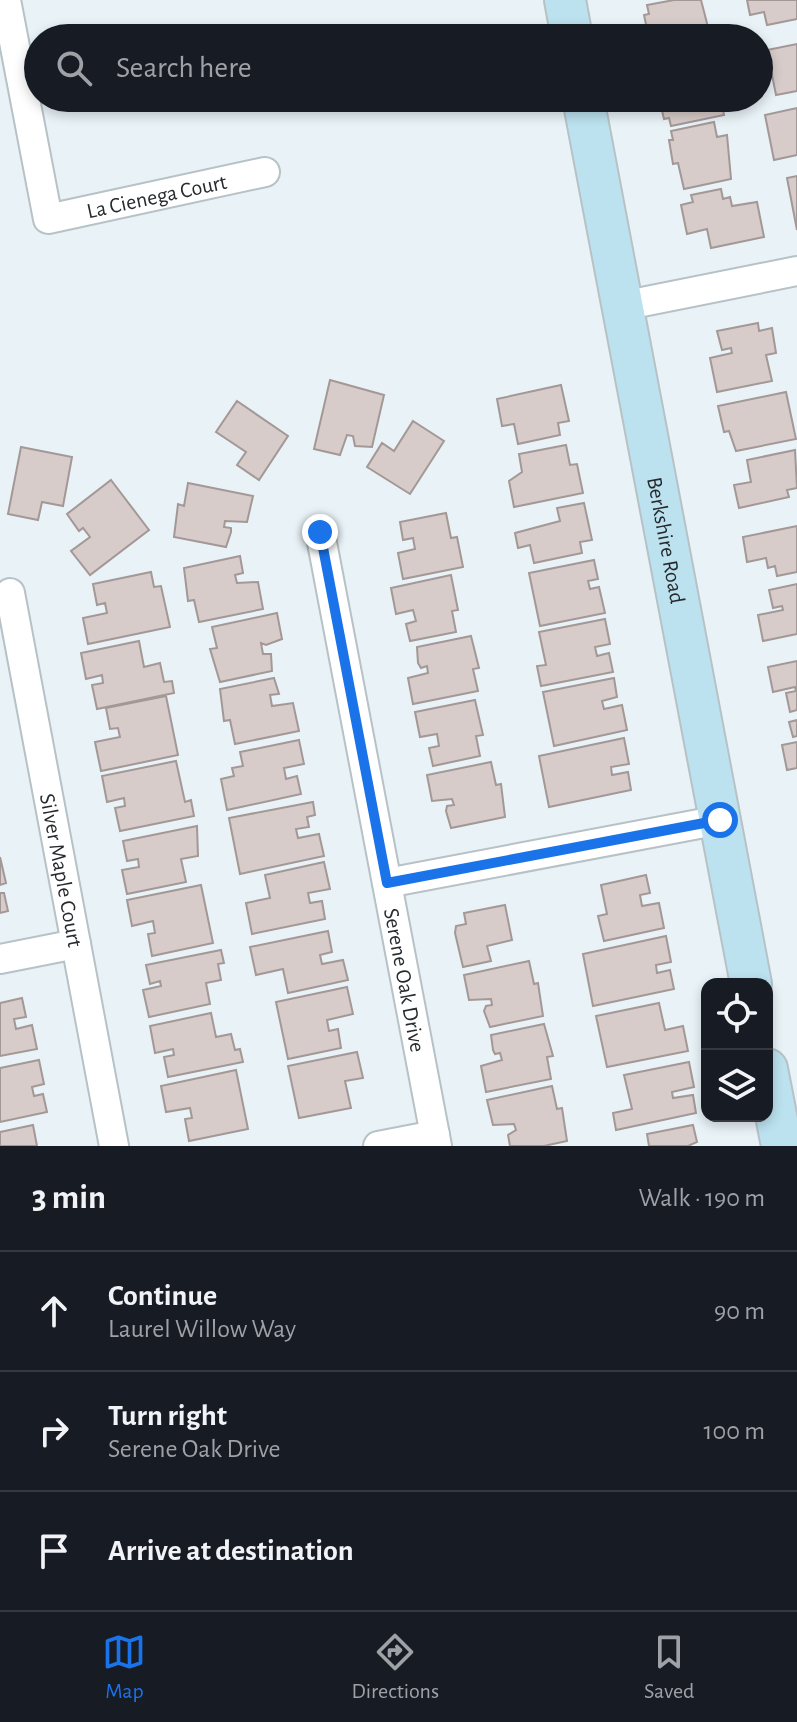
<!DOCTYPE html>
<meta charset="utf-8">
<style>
:root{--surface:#171b24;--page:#20242c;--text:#f1f3f6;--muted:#9ea1a6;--line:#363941;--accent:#1a73e8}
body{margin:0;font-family:"Alegreya Sans",sans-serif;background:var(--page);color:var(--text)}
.controls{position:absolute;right:24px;bottom:24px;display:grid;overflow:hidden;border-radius:16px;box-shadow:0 4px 12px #0003}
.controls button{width:72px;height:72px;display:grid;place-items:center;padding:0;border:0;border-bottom:2px solid var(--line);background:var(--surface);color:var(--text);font:40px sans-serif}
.stop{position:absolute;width:24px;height:24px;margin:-18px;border:6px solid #1a73e8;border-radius:50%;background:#fff}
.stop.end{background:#1a73e8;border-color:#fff;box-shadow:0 2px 8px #0008}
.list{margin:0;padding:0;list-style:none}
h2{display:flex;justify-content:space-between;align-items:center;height:104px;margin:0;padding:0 32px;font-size:34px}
h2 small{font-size:26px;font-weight:400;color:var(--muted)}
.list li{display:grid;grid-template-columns:52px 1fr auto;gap:24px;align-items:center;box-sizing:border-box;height:120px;padding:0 32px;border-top:2px solid var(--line)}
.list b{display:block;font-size:30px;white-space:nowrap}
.list p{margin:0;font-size:26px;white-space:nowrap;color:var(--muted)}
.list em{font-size:26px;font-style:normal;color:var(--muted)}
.icon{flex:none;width:44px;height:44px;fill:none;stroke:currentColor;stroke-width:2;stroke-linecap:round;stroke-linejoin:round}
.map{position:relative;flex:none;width:797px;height:1146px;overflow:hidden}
.search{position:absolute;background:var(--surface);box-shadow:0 4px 12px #0003;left:24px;right:24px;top:24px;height:88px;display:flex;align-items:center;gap:20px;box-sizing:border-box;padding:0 28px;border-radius:44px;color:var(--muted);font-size:30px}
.sheet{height:464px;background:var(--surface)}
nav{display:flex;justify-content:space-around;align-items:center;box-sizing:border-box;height:112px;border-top:2px solid var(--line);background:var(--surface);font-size:22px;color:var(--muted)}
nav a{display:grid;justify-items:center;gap:4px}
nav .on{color:var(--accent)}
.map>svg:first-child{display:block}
.building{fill:#d7ccc9;stroke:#a39896;stroke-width:2}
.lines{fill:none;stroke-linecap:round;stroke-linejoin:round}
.street-casing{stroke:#b7c2c7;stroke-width:32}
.secondary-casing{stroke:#b7c2c7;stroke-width:44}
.street{stroke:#fff;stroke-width:28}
.secondary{stroke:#bce2ef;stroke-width:40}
.route{stroke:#1a73e8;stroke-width:10}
.labels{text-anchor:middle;stroke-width:6;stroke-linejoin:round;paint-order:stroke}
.street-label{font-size:22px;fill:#262a2c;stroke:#e8f2f7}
</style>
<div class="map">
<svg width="797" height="1146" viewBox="0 0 797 1146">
<rect width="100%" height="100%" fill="#e8f2f7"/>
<!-- building -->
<path class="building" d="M674,0H701L709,31L702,33L703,38H649L644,15L649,14L647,5Z
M747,0H797V19L767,25L764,12L750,15Z
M797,44V91L776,95L767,50Z
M659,98H721L724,115L671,126L669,118L664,119Z
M797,108V155L774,160L765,115Z
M714,122L717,137L727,135L731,179L684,189L678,163L673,164L669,140H673L671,131Z
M797,176V230L787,178Z
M721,189L723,199L730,197L732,206L757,202L764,237L711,248L707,229L687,234L681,205L693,202L691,195Z
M758,323L759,331L772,328L776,353L766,355L772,381L717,392L710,358L732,353L731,348L722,350L717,331Z
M330,380L384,395L372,447L355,446L353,436L347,435L340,455L314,449Z
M561,385L569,421L558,423L560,435L518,444L514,424L502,426L497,399Z
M786,392L796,439L736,451L729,431L724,432L718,406Z
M237,401L288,436L259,480L237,465L246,452L216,432Z
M413,421L444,441L410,494L367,467L382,443L394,451Z
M566,445L570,465L577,464L583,493L514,507L509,481L522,472L519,454Z
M21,447L72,457L63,506L42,502L38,520L8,514Z
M795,450L797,488L787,490L789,497L739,508L734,485L751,482L747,460Z
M111,480L149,530L90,575L71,551L90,537L83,528L79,531L67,514Z
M188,483L253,496L247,522L225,521L224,527L231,528V532L226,547L174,537L178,504L184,506Z
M584,503L592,540L580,542L582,553L534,563L530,545L518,548L515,533L560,521L557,508Z
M446,513L451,538L457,537L463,567L403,579L398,553L415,549L413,538L403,540L400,522Z
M797,526V572L777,576L775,566L768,568L766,558L747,562L743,537Z
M240,556L243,573L235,575L237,583L258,582L263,609L199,622L194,600L188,601L184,568Z
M594,560L598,579L588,581L590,589L599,587L605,613L540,626L529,573Z
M151,572L154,587L161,586L170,627L88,644L83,618L107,613L105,603L97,605L93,584Z
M451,575L458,610L452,611L456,632L410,641L406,624L416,621L413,610L396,614L391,588Z
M797,584V634L763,641L758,615L783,610L782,606L773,608L769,590Z
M277,613L282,639L266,645L261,643L263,654H271L272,671L220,682L210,649L217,648L212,627Z
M605,619L610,644L595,647L597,656L609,653L613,672L541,686L537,666L546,665L539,632Z
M471,636L479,668L473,669L478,691L413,704L408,678L428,673L427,666L421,668L418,663L417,647Z
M139,641L144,667L160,663L164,682L172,681L174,693L97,709L92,685L103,683L102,675L86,679L81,653Z
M797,661V710L790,712L786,693L796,691L795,687L773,692L768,667Z
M274,678L279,694L270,695L272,706L293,703L299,731L235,744L230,720L224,721L220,689Z
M614,678L617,697L602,701L604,709L622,705L627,730L554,746L543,692Z
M166,696L178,755L101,771L95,742L120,737L118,728L110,729L106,708Z
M475,700L483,735L476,736L480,756L433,766L429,748L439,746L437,734L420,737L415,712Z
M797,720V736L793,737L789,722Z
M624,738L629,764L611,767L612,775L628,772L631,790L549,807L539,756Z
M299,740L304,764L284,768L286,779L297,776L301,794L227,810L221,779L234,776L232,768L243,766L240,752Z
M797,742V768L787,770L782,745Z
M176,761L185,802L191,800L194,816L120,831L115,808L125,806L124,798L107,802L102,776Z
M491,762L496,785L501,784L505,817L451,828L446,811L447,806L454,805L452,799L432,801L427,775Z
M313,802L315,815L307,817L309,827L296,829L298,838L319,834L324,856L240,874L229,818Z
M197,826L198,856L181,859L186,882L127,894L122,870L139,867L138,859L127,861L123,841Z
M0,857L6,883L0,885Z
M324,862L330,889L308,893L310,903L322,901L325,919L252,934L246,903L270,898L265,875Z
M646,875L650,893L640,895L642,906L659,903L664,928L604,941L598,916L607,914L601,885Z
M201,885L213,943L152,956L148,934L155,933L153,921L132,926L127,900Z
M0,893H4L8,911L0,913Z
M505,905L512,940L487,946L491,961L463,967L455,933L456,926L466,924L464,913Z
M328,931L332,952L320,955L322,964L343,960L348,980L288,993L283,969L256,975L250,947Z
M666,936L671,962L656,965L657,973L670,970L674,989L593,1006L583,954Z
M221,950L224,963L218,964L221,980L206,983L210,1004L149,1017L143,990L161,986L160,981L150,984L146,965Z
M529,961L534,984L538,983L543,1016L490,1027L484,1011L486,1006L492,1005L491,999L469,1000L464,975Z
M347,987L353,1014L327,1020L329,1031L338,1029L341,1048L288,1059L276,1002Z
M22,998L26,1017L14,1019L16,1029L32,1025L37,1049L0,1056V1003Z
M659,1003L665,1030L683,1026L688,1051L607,1067L596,1016Z
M211,1013L216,1037L231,1034L235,1050L240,1049L243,1062L168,1077L164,1057L174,1055L173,1049L155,1053L150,1026Z
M544,1024L553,1056L547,1057L551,1079L486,1092L481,1066L502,1060L500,1053L495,1054L493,1050L491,1035Z
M357,1052L363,1078L345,1081L351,1108L299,1118L288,1066Z
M39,1060L44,1084L32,1087L34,1096L43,1094L47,1112L0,1122V1068Z
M689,1062L694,1087L672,1092L673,1098L693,1095L696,1113L616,1130L613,1113L632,1109L624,1075Z
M236,1070L248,1129L189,1141L185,1119L192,1118L190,1108L166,1112L161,1086Z
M552,1086L557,1109L562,1108L567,1141L544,1146H510L508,1135L516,1130L514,1124L493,1125L487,1100Z
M33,1125L37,1146H0V1132Z
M693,1125L697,1142L688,1146H649L647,1134Z"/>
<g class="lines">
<defs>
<g id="street">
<path id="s1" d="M6,0L48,219L265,172"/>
<path d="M622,306L797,271"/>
<path id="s2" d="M320,532L437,1146"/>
<path id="s3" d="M10,593L114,1146"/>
<path d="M387,883L720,820"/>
<path d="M0,959L76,944"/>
<path d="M378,1146L435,1135"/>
</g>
<g id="secondary">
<path d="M565,0L572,38"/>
<path id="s4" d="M583,98L751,984"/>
<path d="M767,1069L782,1146"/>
</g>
</defs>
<!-- street casing -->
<use href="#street" class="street-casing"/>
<!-- secondary casing -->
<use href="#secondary" class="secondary-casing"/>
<!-- street -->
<use href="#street" class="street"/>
<!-- secondary -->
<use href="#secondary" class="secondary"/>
</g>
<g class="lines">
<!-- route -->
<path class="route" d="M320,532L387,883L720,820"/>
</g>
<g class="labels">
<!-- street labels -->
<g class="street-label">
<text dy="8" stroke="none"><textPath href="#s1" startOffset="334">La Cienega Court</textPath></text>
<text dy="8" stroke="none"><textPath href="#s4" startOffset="450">Berkshire Road</textPath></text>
<text dy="8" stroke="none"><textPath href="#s3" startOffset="282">Silver Maple Court</textPath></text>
<text dy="8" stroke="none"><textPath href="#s2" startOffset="456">Serene Oak Drive</textPath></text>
</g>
</g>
</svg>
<div class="controls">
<button><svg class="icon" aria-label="locate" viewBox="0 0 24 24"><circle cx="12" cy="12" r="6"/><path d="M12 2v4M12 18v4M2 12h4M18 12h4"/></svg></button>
<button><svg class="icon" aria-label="layers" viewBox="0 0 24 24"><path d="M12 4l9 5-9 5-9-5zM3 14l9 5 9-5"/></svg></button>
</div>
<div class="stop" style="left:720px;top:820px"></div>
<div class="stop end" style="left:320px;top:532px"></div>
<div class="search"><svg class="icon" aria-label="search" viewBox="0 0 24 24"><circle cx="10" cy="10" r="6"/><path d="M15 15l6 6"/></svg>Search here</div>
</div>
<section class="sheet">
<h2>3 min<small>Walk · 190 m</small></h2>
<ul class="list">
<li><svg class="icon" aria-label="ahead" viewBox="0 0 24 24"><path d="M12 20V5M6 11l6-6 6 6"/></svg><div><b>Continue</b><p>Laurel Willow Way</p></div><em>90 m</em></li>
<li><svg class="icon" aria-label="right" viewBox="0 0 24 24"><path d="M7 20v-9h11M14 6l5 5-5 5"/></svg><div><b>Turn right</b><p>Serene Oak Drive</p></div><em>100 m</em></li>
<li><svg class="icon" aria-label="arrive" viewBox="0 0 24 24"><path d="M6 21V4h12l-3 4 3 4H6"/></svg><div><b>Arrive at destination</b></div></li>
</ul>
</section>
<nav>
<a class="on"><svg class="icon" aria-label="map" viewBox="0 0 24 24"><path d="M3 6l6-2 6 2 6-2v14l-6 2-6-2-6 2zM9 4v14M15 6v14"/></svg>Map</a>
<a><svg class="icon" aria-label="directions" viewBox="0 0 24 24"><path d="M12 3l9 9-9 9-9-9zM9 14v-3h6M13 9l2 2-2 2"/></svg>Directions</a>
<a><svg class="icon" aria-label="saved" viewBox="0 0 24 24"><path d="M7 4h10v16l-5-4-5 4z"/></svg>Saved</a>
</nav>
